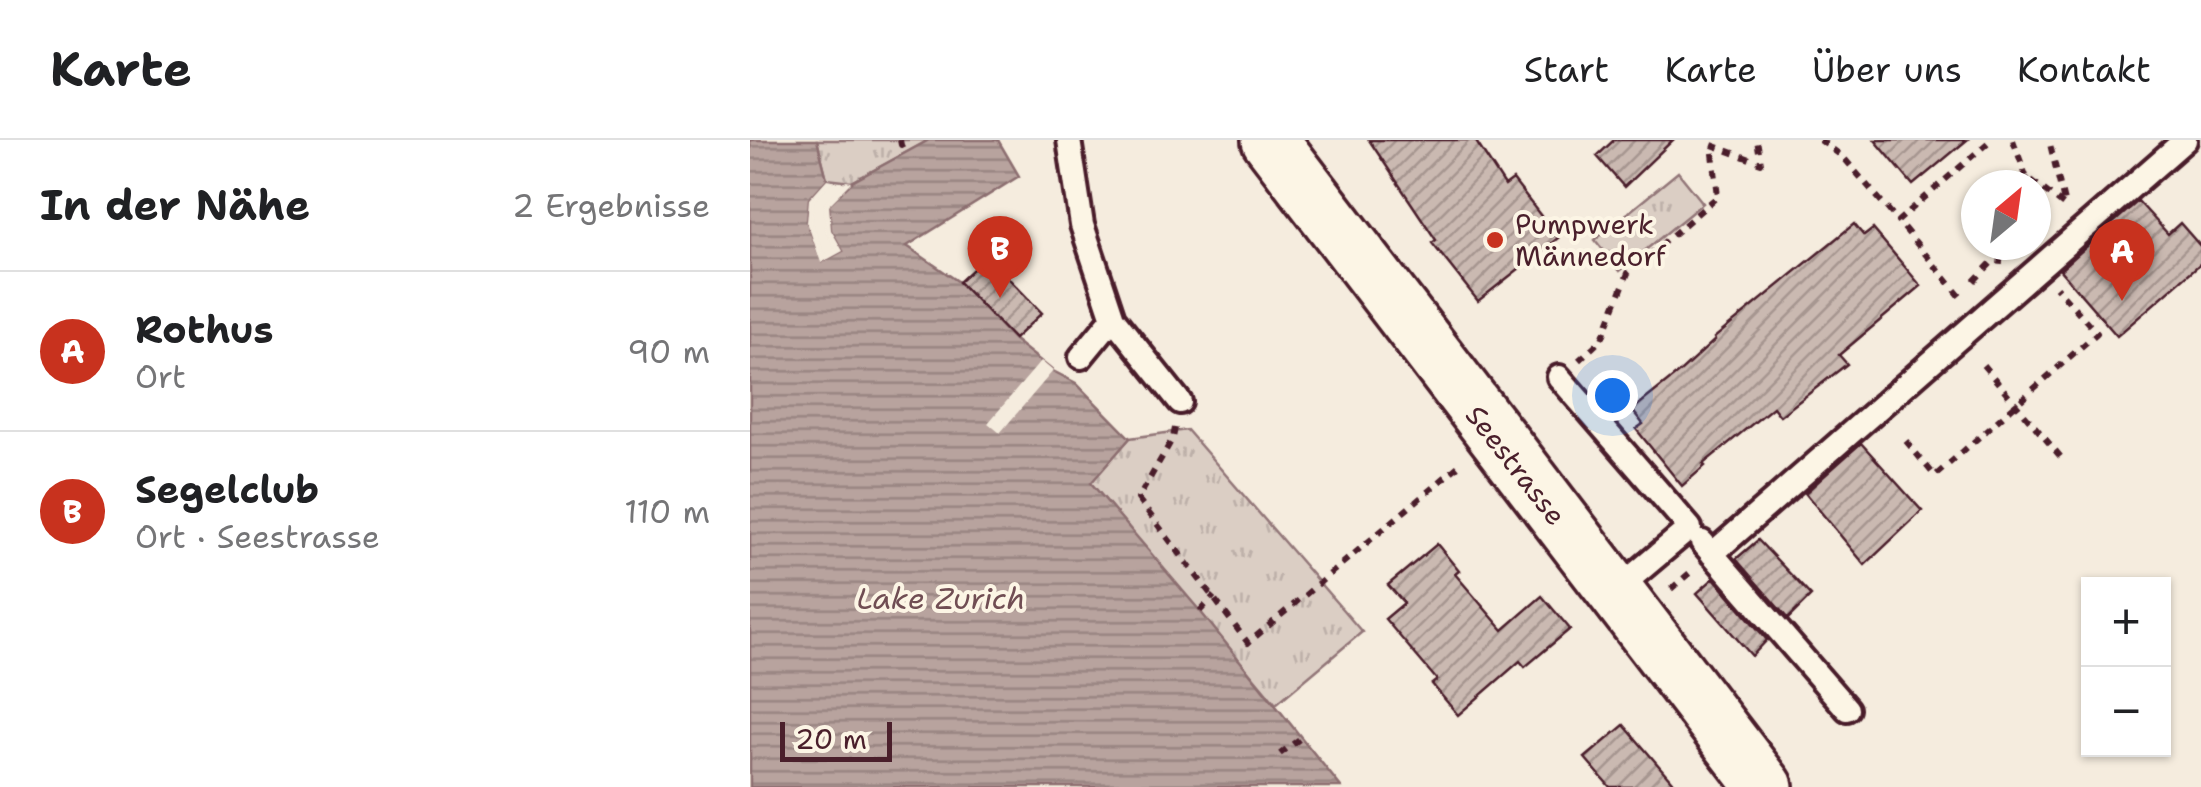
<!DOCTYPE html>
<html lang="de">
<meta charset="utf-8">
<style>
:root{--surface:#fff;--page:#f6f6f6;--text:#202124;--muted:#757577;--line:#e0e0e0;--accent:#c8321e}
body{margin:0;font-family:"Shantell Sans",sans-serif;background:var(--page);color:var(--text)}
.controls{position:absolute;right:30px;bottom:30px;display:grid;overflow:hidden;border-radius:0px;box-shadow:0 2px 8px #0004}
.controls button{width:90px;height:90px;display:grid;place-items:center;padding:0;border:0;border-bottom:2px solid var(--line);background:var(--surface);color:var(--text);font:50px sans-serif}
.compass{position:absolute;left:1211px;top:30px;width:90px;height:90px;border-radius:50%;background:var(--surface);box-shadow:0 2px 8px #0004;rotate:29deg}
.scale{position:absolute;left:30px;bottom:25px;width:112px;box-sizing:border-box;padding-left:10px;border:5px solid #4a1f2b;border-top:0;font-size:28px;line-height:35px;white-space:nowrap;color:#4a1f2b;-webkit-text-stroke:8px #fcf5e5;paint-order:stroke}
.you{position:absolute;left:862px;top:255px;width:35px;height:35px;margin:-25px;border:8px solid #fff;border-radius:50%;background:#1a73e8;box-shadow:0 0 0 15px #1a73e833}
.badge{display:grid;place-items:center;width:65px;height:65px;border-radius:50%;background:var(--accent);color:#fff;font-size:32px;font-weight:700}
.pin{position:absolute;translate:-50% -82px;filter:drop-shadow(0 2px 5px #0008)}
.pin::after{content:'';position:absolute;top:52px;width:35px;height:30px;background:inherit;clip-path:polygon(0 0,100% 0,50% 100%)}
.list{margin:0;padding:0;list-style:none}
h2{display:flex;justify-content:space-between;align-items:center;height:130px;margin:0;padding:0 40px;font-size:42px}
h2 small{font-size:32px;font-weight:400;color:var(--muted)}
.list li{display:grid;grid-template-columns:65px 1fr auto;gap:30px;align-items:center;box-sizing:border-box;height:160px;padding:0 40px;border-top:2px solid var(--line)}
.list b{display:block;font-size:38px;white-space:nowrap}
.list p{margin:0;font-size:32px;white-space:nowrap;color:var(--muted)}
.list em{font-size:32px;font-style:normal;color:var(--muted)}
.map{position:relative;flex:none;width:1451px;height:647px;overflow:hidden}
header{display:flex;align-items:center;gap:60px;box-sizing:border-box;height:140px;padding:0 50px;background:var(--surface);border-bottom:2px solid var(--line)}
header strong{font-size:48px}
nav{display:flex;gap:55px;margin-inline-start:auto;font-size:35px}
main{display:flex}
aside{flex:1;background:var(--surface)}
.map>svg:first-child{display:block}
.park{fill:url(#park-tufts);stroke:#927678;stroke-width:2.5}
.water{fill:url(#water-rules);stroke:#8c6e70;stroke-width:2.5}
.pier{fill:#f5ecde}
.building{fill:url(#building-hatch);stroke:#4a1f2b;stroke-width:2.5}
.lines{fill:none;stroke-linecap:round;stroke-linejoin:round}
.service-casing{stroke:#4a1f2b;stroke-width:30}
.primary-casing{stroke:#4a1f2b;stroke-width:62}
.path{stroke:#4a1f2b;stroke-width:6;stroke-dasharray:8 8;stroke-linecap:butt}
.service{stroke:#fcf5e5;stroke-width:22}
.primary{stroke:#fcf5e5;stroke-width:55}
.poi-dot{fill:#c8321e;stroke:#fcf5e5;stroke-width:4}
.labels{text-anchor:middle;stroke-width:8;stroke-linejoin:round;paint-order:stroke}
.poi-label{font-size:28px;fill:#4a1f2b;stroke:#fcf5e5;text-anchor:start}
.street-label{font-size:28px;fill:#4a1f2b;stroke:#fcf5e5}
.water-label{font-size:30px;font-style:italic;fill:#704d53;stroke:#fcf5e5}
</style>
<header>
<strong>Karte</strong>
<nav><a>Start</a><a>Karte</a><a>Über uns</a><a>Kontakt</a></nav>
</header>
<main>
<aside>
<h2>In der Nähe<small>2 Ergebnisse</small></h2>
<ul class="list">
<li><span class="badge">A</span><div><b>Rothus</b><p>Ort</p></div><em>90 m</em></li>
<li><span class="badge">B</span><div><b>Segelclub</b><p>Ort · Seestrasse</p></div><em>110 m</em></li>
</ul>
</aside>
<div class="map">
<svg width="1451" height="647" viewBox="0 0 1451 647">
<defs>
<pattern id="park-tufts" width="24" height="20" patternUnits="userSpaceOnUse" patternTransform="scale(2.5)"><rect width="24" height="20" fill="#dbcec4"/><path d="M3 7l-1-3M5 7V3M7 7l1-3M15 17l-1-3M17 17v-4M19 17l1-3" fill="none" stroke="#bdb0a9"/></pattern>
<pattern id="water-rules" width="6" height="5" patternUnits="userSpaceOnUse" patternTransform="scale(2.5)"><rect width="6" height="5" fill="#b8a39e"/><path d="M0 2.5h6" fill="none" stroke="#988481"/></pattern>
<pattern id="building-hatch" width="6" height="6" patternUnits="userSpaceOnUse" patternTransform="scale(2.5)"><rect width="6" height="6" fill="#cab9b1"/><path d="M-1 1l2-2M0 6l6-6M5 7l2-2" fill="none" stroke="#a69690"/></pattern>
</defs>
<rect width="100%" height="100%" fill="#f5ecde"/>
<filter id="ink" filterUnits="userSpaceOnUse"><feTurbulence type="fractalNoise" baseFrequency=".01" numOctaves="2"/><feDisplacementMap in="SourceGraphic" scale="20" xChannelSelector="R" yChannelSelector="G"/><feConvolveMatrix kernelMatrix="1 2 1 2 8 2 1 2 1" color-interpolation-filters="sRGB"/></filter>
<g filter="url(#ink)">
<!-- park -->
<path class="park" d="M67,0H179L102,42L77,39Z
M928,32L953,63L870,131L845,100Z
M437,290L612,492L526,564L340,342L380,298Z"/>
<!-- water -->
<path class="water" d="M0,0H67L77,39L59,59L57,82L72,122L93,111L81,90L79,64L102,42L179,0H248L269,36L157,106L209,142L263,199L303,231L326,243L380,298L341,343L450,471L591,647H0Z"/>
<!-- pier -->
<path class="pier" d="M77,39L82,40L64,61L62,82L74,115L86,109L76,92L74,63L96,41L102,42L79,65L81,90L93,111L71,123L57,82L59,59Z
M291,221L303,231L250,293L238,283Z"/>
<!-- building -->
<path class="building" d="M619,0H725L755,46L763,40L808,98L728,161L682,103L686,100Z
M864,0H923L874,47L847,16Z
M1125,0H1217L1163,45Z
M1388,61L1418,94L1430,83L1451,107V123L1367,196L1310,130Z
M1104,84L1114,96L1123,89L1171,146L1089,215L1097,224L1030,276L1023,267L953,324L955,326L932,346L886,289L893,284L882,270L931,231L965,200L964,198Z
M237,116L292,173L264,199L209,142Z
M1111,303L1172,371L1115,425L1055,353Z
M1008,400L1061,456L1038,479L986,419Z
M687,404L709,431L705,434L753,490L792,456L820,489L775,527L770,521L708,575L682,544L687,540L635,479L654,463L638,445Z
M964,438L1017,500L1002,516L947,453Z
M874,585L927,647H860L835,618Z"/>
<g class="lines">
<defs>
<path id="service" d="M319,0L332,85L363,178L331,217
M363,178L430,262
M809,237L940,388L864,452
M952,402L1097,569
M962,414L1435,0"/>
<path id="primary" d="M520,0L1015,647"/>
</defs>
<!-- service casing -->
<use href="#service" class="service-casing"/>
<!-- primary casing -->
<use href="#primary" class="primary-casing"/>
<!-- path -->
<path class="path" d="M150,0L151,5L160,0
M1070,0L1093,17L1148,81
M1263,0L1276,36
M1278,45L1276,36L1315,66L1299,0
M1226,47V45
M1224,141L1243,121L1253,122
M1210,156L1148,81L1241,0
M829,220L852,199L878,133L968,56L962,5L1011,23L1007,0
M1233,225L1315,322
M425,288L423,298L388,359L498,503L713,322
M1156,301L1185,336L1347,193L1306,147
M921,449L942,431
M450,471L464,456
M530,614L552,597"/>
<!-- service -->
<use href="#service" class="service"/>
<!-- primary -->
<use href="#primary" class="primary"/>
</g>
</g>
<!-- markers -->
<circle class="poi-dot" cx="745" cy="100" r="10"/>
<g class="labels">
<!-- poi labels -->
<g class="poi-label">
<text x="765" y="94">Pumpwerk<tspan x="765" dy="32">Männedorf</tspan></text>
</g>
<!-- street labels -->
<g class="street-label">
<text transform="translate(766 325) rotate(52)" y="10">Seestrasse</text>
</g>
<!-- water labels -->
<g class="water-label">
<text x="191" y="469">Lake Zurich</text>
</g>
</g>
</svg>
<div class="controls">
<button>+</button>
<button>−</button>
</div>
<svg class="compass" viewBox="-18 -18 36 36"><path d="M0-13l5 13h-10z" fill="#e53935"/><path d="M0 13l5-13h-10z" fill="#757577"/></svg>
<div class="scale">20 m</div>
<div class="you"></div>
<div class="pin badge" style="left:1372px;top:161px">A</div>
<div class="pin badge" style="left:250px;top:158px">B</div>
</div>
</main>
